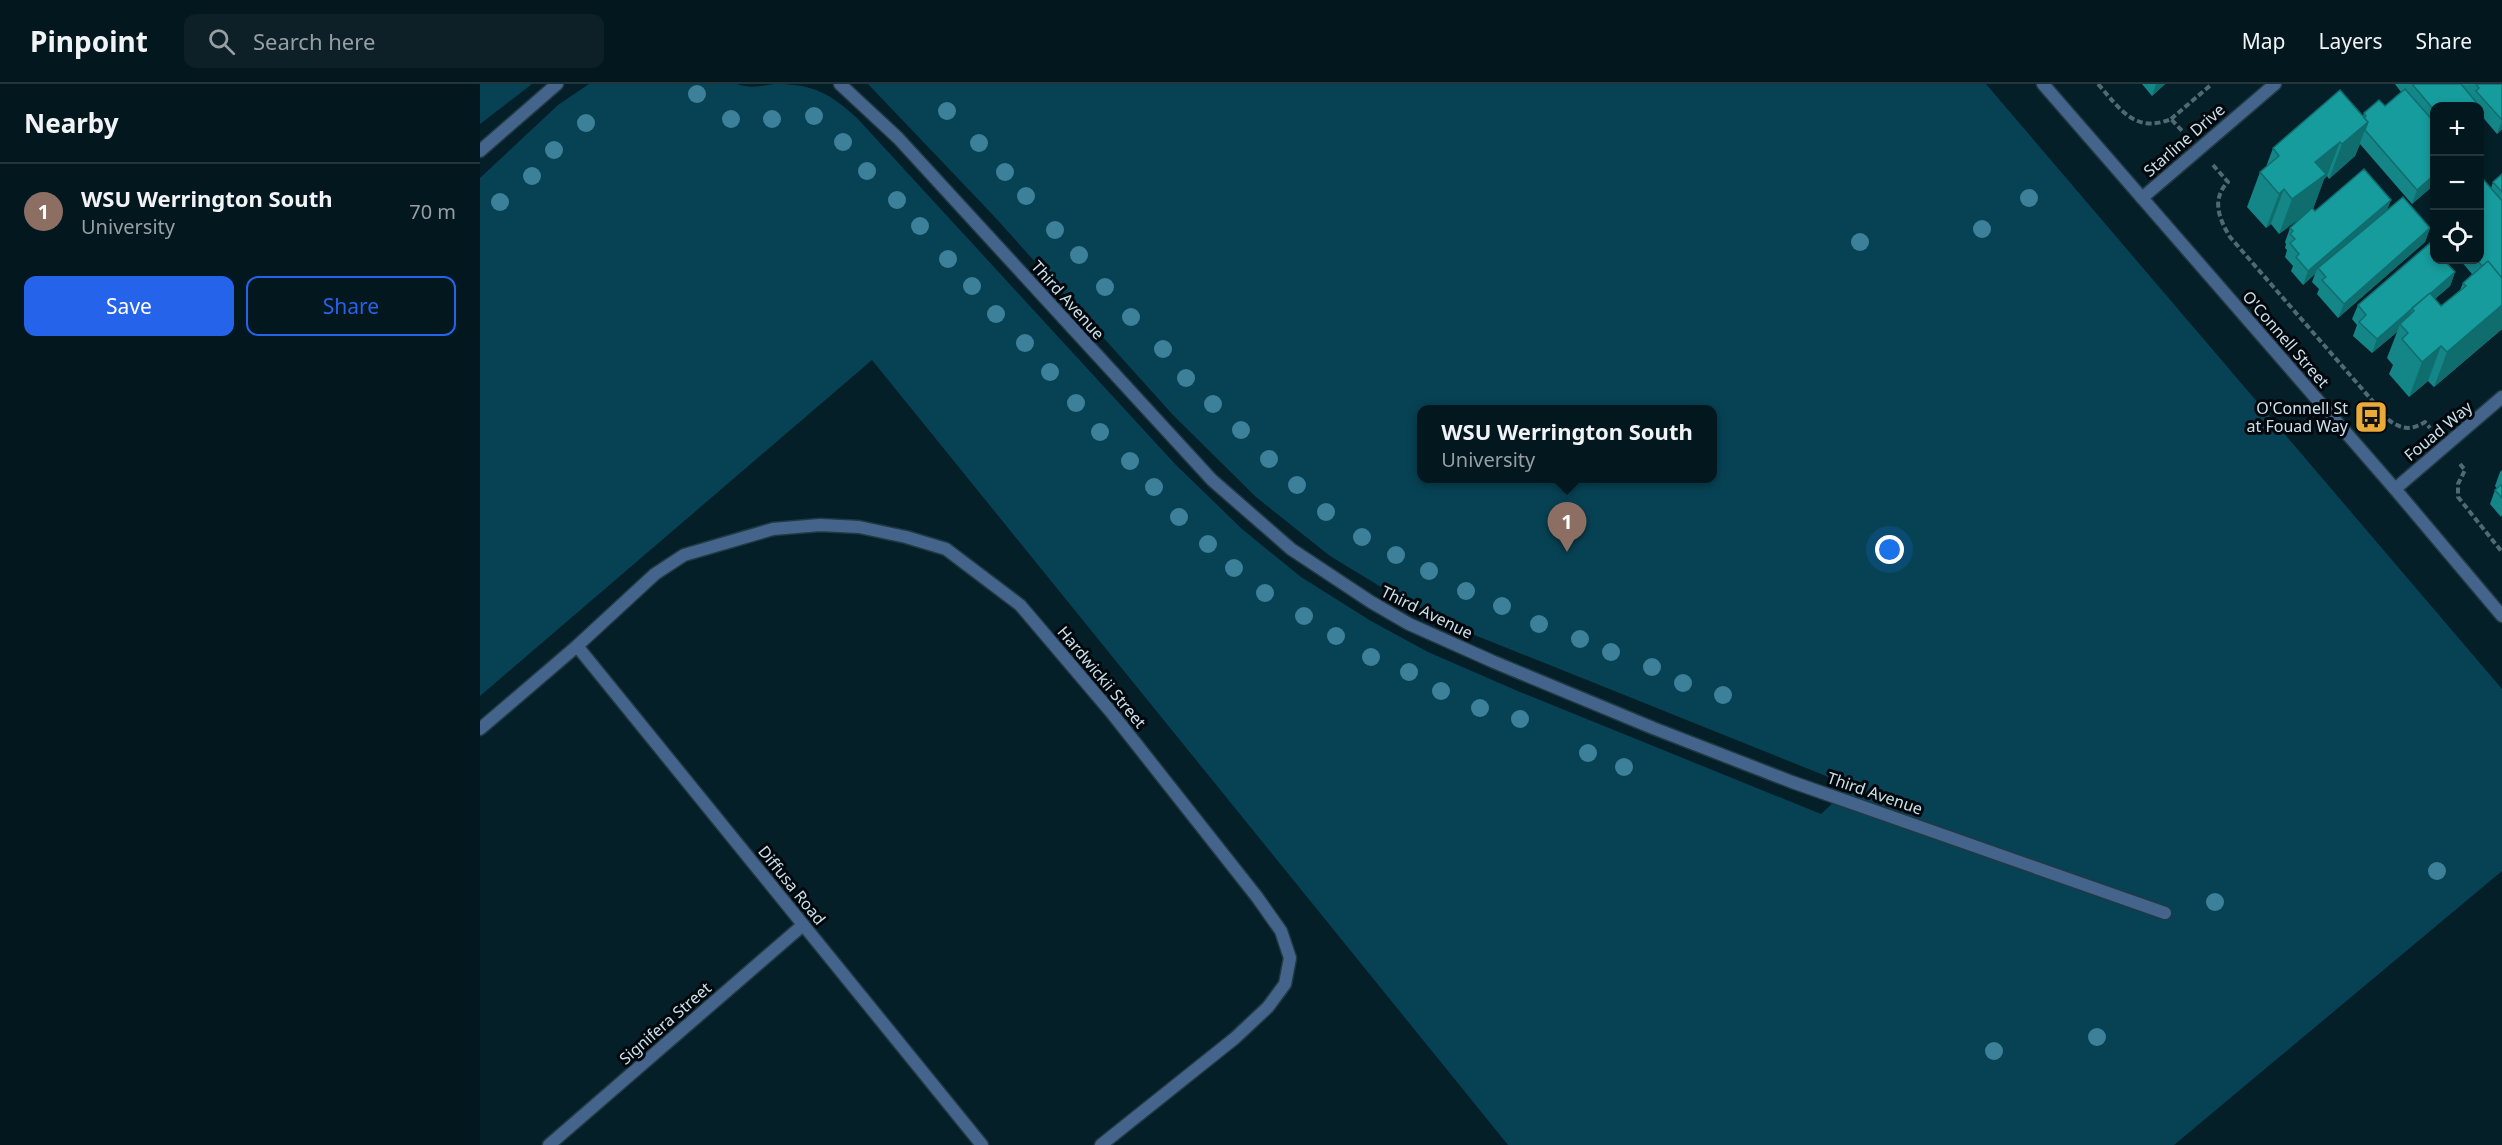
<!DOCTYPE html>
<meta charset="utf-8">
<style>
:root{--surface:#03171e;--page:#0d2027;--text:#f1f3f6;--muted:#979fa4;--line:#24363c;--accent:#2563eb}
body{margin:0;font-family:"Noto Sans",sans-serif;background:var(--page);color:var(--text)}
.controls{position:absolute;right:18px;top:18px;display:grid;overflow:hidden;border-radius:12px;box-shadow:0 3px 9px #0003}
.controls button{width:54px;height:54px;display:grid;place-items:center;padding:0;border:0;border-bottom:2px solid var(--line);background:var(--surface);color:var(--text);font:30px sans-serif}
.you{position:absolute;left:1410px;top:466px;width:21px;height:21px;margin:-15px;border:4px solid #fff;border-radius:50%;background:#1a73e8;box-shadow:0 0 0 9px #1a73e833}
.badge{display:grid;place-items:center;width:39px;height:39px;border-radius:50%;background:var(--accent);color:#fff;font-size:20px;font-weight:700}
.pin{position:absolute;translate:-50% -50px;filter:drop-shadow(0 2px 3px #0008)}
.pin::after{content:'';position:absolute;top:32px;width:21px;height:18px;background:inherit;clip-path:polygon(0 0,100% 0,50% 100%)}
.popup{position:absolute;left:937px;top:321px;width:300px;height:78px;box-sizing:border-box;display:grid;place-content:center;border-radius:12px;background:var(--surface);filter:drop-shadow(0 2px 4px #0005);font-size:20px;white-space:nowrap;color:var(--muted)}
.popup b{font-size:22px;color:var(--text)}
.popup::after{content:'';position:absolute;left:50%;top:100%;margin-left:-12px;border:12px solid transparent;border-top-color:var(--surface)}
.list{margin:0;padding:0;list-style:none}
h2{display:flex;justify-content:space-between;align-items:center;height:78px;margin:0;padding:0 24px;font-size:26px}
h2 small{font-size:20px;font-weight:400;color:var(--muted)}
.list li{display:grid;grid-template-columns:39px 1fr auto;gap:18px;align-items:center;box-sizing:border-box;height:96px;padding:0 24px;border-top:2px solid var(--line)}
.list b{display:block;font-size:22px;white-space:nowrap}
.list p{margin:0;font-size:20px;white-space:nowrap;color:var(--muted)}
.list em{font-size:20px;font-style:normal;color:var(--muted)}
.actions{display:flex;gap:12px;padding:18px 24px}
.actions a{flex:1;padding:14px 0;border:2px solid var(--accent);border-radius:12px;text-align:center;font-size:21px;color:var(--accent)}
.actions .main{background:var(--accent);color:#fff}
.icon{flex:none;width:33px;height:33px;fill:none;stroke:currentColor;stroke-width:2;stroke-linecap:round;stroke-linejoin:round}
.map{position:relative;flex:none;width:2022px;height:1061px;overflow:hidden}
header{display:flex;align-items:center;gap:36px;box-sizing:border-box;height:84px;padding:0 30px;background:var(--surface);border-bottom:2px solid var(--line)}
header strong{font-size:28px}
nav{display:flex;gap:33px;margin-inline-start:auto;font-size:21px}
.search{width:420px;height:54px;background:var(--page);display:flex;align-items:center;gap:15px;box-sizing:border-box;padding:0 21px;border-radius:12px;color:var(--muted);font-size:22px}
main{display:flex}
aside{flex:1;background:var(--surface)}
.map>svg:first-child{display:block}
.green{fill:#074254;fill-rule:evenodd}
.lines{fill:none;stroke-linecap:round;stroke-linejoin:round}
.service-casing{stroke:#203a43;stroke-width:15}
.minor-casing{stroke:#203a43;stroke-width:15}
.tertiary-casing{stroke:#203a43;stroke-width:15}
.path{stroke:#516971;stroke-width:4;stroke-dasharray:6 3;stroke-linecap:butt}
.service{stroke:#45648c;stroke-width:12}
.minor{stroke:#45648c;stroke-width:12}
.tertiary{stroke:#45648c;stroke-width:12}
.tree{fill:#3d8099}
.wall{fill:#148687}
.shaded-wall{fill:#106d6e}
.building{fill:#179c9d;stroke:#106d6e;stroke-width:1.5}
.labels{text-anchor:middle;stroke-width:6;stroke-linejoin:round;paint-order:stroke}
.street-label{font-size:16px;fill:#cde0e8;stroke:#00080d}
.poi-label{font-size:16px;fill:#cde0e8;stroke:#00080d;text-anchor:end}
</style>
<header>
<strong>Pinpoint</strong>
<div class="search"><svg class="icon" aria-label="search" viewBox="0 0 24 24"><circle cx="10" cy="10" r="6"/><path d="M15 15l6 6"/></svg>Search here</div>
<nav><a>Map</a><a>Layers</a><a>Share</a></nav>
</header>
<main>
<aside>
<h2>Nearby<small></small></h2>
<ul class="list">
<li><span class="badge" style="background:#8d6e63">1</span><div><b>WSU Werrington South</b><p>University</p></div><em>70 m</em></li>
</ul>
<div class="actions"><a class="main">Save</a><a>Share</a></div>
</aside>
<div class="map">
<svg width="2022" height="1061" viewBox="0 0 2022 1061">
<rect width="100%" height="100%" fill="#041f28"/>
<!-- green -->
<path class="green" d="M0,0H52L0,40Z
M109,0H257C271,5 280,2 294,0C334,0 349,9 377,34L695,380L762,445L821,493L891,537L948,568L1040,608L1341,730L1371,702L992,550L906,506L850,472L776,413L693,331L512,130L388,0H1506L2022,605V787L1694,1061H1028L392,276L0,612V94L78,21ZM942,326H1232V394H942Z"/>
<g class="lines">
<defs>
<path id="service" d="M360,0L418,54L732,396L811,465L891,518L929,540L1014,578L1173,644L1312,698L1685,829"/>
<path id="minor" d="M0,67L77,0
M1662,114L1795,0
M1915,405L2022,313
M97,562L502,1061
M0,645L97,562L175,490L204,471L293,445L340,441L379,443L426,453L466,465L540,521L631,628L777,813L801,847L810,874L805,900L788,923L755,954L621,1061
M69,1061L323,841"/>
<path id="tertiary" d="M1563,0L1915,405L2022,532"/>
</defs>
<!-- service casing -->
<use href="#service" class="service-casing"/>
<!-- minor casing -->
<use href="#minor" class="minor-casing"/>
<!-- tertiary casing -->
<use href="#tertiary" class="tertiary-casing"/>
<!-- path -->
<path class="path" d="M1618,0C1640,25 1655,50 1691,35L1704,49
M1691,35L1732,0
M1733,81L1748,98C1731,115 1739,135 1750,153L1910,337C1923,346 1932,346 1945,338L1950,344
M1980,380L1985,386L1978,400V413L2022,468"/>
<!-- service -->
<use href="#service" class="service"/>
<!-- minor -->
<use href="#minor" class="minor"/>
<!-- tertiary -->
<use href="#tertiary" class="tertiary"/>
</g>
<!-- trees -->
<g class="tree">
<circle cx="217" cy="10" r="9"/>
<circle cx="467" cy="27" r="9"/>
<circle cx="334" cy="32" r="9"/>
<circle cx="251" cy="35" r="9"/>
<circle cx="292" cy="35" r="9"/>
<circle cx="106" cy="39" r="9"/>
<circle cx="363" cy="58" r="9"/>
<circle cx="499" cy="59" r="9"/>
<circle cx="74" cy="66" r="9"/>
<circle cx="387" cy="87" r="9"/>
<circle cx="525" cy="88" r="9"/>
<circle cx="52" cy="92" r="9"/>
<circle cx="546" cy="112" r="9"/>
<circle cx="1549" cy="114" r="9"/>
<circle cx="417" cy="116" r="9"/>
<circle cx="20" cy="118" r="9"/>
<circle cx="440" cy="142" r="9"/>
<circle cx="1502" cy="145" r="9"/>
<circle cx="575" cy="146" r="9"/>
<circle cx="1380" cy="158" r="9"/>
<circle cx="599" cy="171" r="9"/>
<circle cx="468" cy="175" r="9"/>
<circle cx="492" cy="202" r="9"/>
<circle cx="625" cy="203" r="9"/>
<circle cx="516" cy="230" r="9"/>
<circle cx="651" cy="233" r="9"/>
<circle cx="545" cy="259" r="9"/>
<circle cx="683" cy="265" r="9"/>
<circle cx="570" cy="288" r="9"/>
<circle cx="706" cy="294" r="9"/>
<circle cx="596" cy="319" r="9"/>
<circle cx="733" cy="320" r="9"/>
<circle cx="761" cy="346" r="9"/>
<circle cx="620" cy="348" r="9"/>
<circle cx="789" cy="375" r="9"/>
<circle cx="650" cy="377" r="9"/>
<circle cx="817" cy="401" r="9"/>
<circle cx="674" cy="403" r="9"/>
<circle cx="846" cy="428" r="9"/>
<circle cx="699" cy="433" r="9"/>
<circle cx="882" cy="453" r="9"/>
<circle cx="728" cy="460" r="9"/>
<circle cx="916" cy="471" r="9"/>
<circle cx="754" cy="484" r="9"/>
<circle cx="949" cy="487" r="9"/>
<circle cx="986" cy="507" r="9"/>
<circle cx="785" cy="509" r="9"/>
<circle cx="1022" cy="522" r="9"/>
<circle cx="824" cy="532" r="9"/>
<circle cx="1059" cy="540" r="9"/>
<circle cx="856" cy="552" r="9"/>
<circle cx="1100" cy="555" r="9"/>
<circle cx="1131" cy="568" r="9"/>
<circle cx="891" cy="573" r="9"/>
<circle cx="1172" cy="583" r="9"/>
<circle cx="929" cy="588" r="9"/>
<circle cx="1203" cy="599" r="9"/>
<circle cx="961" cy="607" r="9"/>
<circle cx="1243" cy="611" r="9"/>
<circle cx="1000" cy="624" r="9"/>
<circle cx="1040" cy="635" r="9"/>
<circle cx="1108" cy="669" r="9"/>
<circle cx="1144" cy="683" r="9"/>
<circle cx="1957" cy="787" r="9"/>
<circle cx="1735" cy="818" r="9"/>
<circle cx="1617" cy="953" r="9"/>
<circle cx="1514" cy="967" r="9"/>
</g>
<!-- wall -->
<path class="wall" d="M1662,0H1685L1672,12Z
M1915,0H2022V45L2017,50L2000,30V22H1954V101L1932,120L1880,60L1875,72L1849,95L1847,92L1844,95L1833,125L1835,127L1911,116L1907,126L1950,144L1945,158L1858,234L1837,210L1839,205L1832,198L1835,190L1823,201L1811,187L1813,182L1805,173L1807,166L1805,164L1806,160L1805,158L1810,144L1822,132L1799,150L1791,140L1786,144L1767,123L1780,88L1786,83L1793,64L1883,32L1884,29L1905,22L1921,8Z
M2022,90V245L1954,303L1948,297L1929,313L1909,290L1913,281L1907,274L1917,248L1892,269L1873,252L1877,241L1872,235L1878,221L1975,188L1970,202L1955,215L1961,222L1980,206L1983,199L1992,190L1980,176H2000L2011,104L2013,98Z
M2022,386V431L2021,433L2010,420L2015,406L2017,405L2015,402L2020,388Z"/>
<!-- shaded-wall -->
<path class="shaded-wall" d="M1676,0H1685L1672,12Z
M2022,36V45L2017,50Z
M1888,38L1875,72L1849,95L1862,60Z
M1860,58L1847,92L1844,95L1833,125L1799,150L1812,115L1835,78Z
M1954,91V101L1932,120L1937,106Z
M1804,105L1791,140L1786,144L1799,110Z
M1911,116L1905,130L1838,184L1835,190L1823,201L1828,187Z
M1950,144L1945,158L1858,234L1864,220Z
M1975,188L1970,202L1931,235L1934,227L1933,225Z
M2022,221V245L1954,303L1967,268Z
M1932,225L1927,240H1920L1917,248L1892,269L1897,255Z
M1961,262L1948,297L1929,313L1942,278Z"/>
<!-- building -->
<path class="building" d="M1932,0H1981L2001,24L2000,26V22H1954V26Z
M1996,0H2022V36L1996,7L1999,4Z
M1925,5L1954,38V91L1937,106L1885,46L1888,38L1884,34L1886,32L1884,29L1899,16L1905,22Z
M1860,6L1888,38L1862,60L1860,58L1835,78L1846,90L1812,115L1804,105L1799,110L1780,88L1799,72L1793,64Z
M1884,85L1911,116L1828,187L1816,173L1819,170L1810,159L1815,155L1810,150L1813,147L1810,144L1832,124L1835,127Z
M2022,90V108L2013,98Z
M2003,95L2022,117V194L2008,177L2002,182L1997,176H2000V99Z
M1923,113L1950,144L1864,220L1842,196L1846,193L1838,184Z
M1950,159L1954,164V176H1964L1975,188L1951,209H1950L1897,255L1879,238L1886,231L1878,221Z
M2008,177L2022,194V221L1967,268L1961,262L1942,278L1922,255L1928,249L1920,240L1934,227L1932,224L1950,209L1961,222L1986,202L1983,199Z
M2022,400V414L2015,406Z"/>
<!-- icons -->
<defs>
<symbol id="bus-square" viewBox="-11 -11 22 22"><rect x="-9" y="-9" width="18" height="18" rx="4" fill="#eaaa38" stroke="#00080d"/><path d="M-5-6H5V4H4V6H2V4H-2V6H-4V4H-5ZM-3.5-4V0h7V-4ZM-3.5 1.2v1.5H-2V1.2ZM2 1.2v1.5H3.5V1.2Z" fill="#111"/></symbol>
</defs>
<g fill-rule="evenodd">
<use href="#bus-square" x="1872" y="314" width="38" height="38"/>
</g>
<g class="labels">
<!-- street labels -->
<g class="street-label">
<text transform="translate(1704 56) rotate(-41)" y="6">Starline Drive</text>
<text transform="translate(588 216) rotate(48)" y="6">Third Avenue</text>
<text transform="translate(1806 255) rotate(49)" y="6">O'Connell Street</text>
<text transform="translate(1958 347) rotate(-40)" y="6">Fouad Way</text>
<text transform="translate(947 528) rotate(26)" y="6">Third Avenue</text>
<text transform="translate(622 593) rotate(50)" y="6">Hardwickii Street</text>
<text transform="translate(1395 709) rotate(19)" y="6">Third Avenue</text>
<text transform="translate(312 801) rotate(51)" y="6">Diffusa Road</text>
<text transform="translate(185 939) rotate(-41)" y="6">Signifera Street</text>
</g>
<!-- poi labels -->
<g class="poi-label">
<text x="1868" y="330">O'Connell St<tspan x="1868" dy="18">at Fouad Way</tspan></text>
</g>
</g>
</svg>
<div class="controls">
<button>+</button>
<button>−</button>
<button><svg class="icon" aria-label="locate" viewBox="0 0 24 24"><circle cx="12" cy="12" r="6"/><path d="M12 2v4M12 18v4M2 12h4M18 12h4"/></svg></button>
</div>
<div class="you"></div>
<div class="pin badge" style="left:1087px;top:468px;background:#8d6e63">1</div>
<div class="popup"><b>WSU Werrington South</b>University</div>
</div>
</main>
